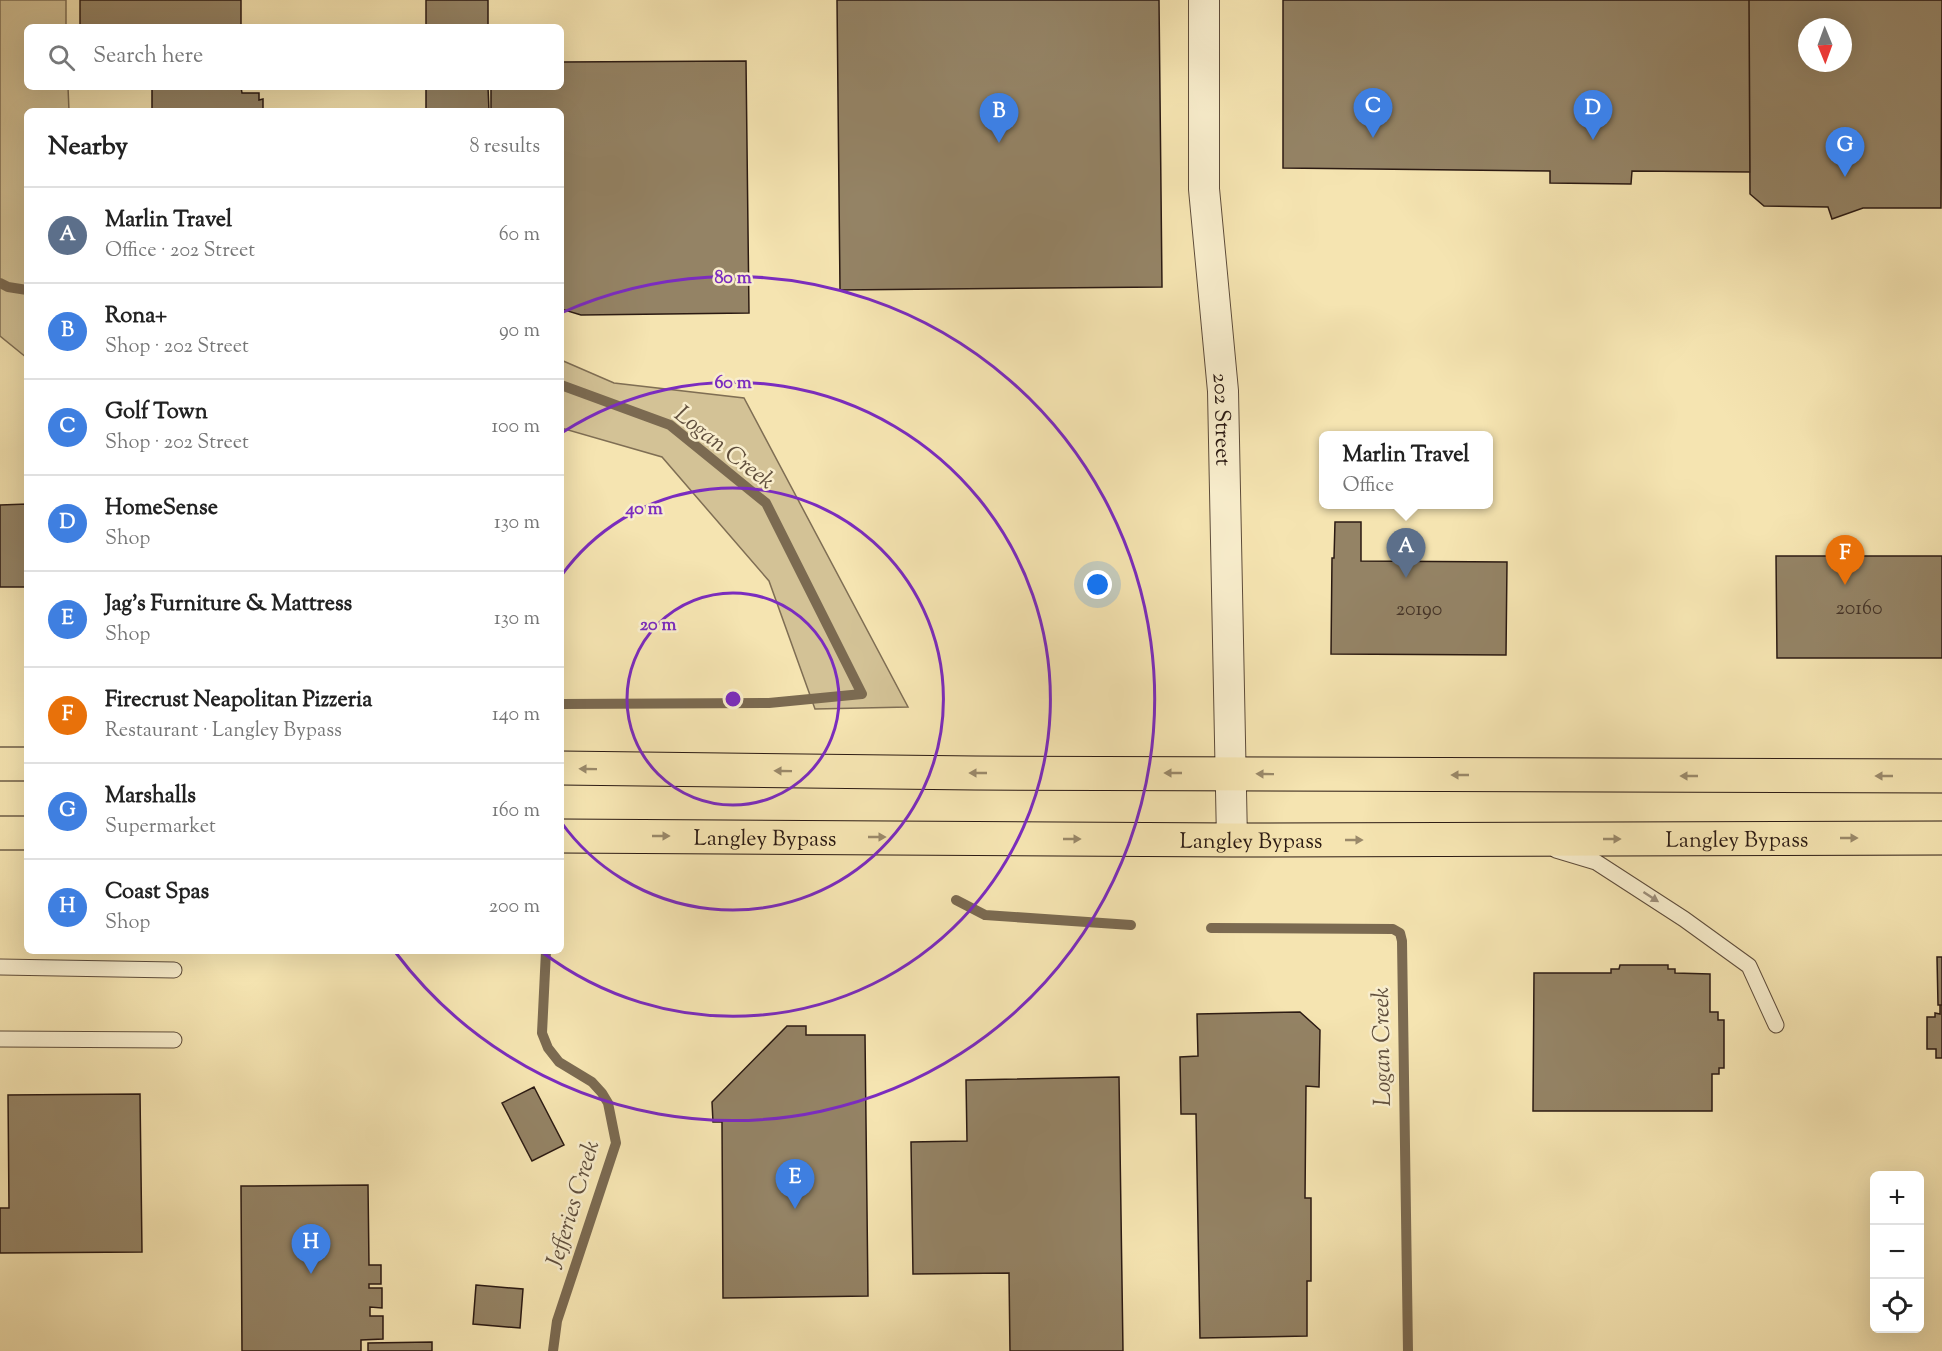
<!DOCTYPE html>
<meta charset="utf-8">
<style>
:root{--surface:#fff;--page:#f6f6f6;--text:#222;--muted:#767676;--line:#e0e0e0;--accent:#d93025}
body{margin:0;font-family:"Sorts Mill Goudy",serif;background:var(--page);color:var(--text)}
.controls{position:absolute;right:18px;bottom:18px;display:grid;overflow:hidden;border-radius:9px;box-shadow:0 6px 24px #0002}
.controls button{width:54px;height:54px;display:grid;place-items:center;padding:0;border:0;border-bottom:2px solid var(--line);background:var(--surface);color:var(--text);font:30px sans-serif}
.compass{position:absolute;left:1798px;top:18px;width:54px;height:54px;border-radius:50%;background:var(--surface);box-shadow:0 6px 24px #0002;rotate:179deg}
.you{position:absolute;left:1098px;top:585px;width:21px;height:21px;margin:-15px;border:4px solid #fff;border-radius:50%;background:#1a73e8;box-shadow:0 0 0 9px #1a73e833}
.badge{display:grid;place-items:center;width:39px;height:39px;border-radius:50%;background:var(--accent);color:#fff;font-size:20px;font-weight:700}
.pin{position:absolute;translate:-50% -50px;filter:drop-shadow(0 2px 3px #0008)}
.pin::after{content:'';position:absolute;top:32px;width:21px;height:18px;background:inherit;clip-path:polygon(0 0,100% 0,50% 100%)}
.popup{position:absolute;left:1319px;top:431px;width:174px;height:78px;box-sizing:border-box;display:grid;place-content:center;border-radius:9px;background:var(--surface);filter:drop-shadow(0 2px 4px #0005);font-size:20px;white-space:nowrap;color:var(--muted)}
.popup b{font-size:22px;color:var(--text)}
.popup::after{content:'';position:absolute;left:50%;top:100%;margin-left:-12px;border:12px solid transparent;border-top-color:var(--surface)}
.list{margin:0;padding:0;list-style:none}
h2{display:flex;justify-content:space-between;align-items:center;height:78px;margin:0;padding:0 24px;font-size:26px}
h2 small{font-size:20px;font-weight:400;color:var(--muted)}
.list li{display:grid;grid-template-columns:39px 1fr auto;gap:18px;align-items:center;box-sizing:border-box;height:96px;padding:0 24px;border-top:2px solid var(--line)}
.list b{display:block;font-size:22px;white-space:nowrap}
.list p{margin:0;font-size:20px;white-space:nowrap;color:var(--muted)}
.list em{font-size:20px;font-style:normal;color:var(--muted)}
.icon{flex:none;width:33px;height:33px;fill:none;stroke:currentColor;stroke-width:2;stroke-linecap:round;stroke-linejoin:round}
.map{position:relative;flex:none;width:1942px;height:1351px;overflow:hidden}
.search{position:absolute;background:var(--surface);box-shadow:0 6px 24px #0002;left:24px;top:24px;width:540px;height:66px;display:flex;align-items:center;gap:15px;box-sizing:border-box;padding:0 21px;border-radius:9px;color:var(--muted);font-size:22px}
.panel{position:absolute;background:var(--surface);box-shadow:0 6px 24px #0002;left:24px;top:108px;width:540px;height:846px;border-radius:9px}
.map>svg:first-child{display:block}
.green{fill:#d3c296;stroke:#7f6e54;stroke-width:1.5}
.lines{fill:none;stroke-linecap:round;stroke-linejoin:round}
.stream{stroke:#7b6a51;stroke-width:10}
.building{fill:#948365;stroke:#2b1a13;stroke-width:1.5;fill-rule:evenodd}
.lane-casing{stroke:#5e4c3a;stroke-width:17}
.street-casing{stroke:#5e4c3a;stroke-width:32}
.highway-casing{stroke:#2b1a13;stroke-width:35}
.lane{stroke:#f8edcc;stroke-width:15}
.street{stroke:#f8edcc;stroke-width:30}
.highway{stroke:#f5e4b1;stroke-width:33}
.oneway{fill:#9a896a}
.oneway2{fill:#9c8e79}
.ring{fill:none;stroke:#7b2cbf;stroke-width:3}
.labels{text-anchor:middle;stroke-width:5;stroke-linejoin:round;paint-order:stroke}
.number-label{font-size:20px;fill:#453428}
.street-label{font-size:22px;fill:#2b1a13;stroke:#f8edcc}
.water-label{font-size:24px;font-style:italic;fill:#604f3d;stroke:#f8edcc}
.centre{fill:#7b2cbf;stroke:#f8edcc;stroke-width:3}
.ring-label{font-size:18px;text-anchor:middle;font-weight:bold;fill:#7b2cbf;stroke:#f8edcc;stroke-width:5;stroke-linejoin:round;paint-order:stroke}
</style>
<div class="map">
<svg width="1942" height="1351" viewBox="0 0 1942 1351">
<rect width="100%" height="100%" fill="#f5e4b1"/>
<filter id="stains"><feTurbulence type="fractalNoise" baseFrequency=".00333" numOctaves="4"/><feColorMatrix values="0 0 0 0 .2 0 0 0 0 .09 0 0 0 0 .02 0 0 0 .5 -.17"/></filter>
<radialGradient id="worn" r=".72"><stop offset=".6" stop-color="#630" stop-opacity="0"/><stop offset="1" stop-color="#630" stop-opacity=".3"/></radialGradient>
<!-- green -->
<path class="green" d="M0,0H66V27H27V87H68L69,111H27V358L0,336Z
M561,360L614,383L744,398L908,707L815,709L769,581L662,457L561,428Z"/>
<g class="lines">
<!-- stream -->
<path class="stream" d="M0,283L8,287L27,290
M561,385L670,425L766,503L862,694L769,703L561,704
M956,900L985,915L1131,925
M1211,928L1393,929L1400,933L1402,941L1408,1351
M546,951L542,1033L548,1048L559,1062L592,1082L602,1093L608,1103L616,1143L557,1321L553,1351"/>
</g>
<!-- building -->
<path class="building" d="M80,0H241V27H80Z
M426,0H488V27H426Z
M837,0H1159L1162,287L840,290Z
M1283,0H1749L1750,172L1632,171L1631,184L1550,183V171L1283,168Z
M1749,0H1942L1941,208H1863L1832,219L1828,207L1764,206L1750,194ZM1807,27H1843V63H1807Z
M746,61L749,313L581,315L561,309V111H491V87H561V62Z
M152,87H241L242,93H259V100L263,99V111H152Z
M426,87H488L489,111H426Z
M27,504V587H0V505Z
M1335,522H1361V561L1507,562L1506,655L1331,654L1332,558H1334Z
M1776,556H1942V658H1777Z
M1937,957H1942V1005H1938Z
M1620,965H1668V969H1675V973L1710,974V1012H1718V1020H1724V1068H1719V1074H1712V1111H1533L1534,973H1611V969H1619Z
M1940,1005H1942V1058H1936V1049H1927V1017H1935V1013L1940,1014Z
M1300,1012L1320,1030L1319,1087L1306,1086L1305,1198H1311V1281H1307V1336L1200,1338L1196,1114H1181L1180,1057L1198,1056L1197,1014Z
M787,1026H806V1035H865L868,1296L723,1298L722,1122H713L712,1102Z
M1119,1077L1123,1351H1010L1009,1273L913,1274L911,1142L967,1141L966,1080Z
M534,1087L564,1145L532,1161L502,1103Z
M140,1094L142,1252L0,1253V1208H9L8,1095Z
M368,1185L369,1265H381V1284H369V1288H382V1308L370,1307V1316H383V1339L361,1340V1351H242L241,1186Z
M476,1285L523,1289L520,1328L473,1324Z
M432,1342V1351H368V1343Z"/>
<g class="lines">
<defs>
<path id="lane" d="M1556,850L1596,862L1684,919L1749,966L1776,1025
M0,967L174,970
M0,1039L174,1040"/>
<g id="street">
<path id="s1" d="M1204,0V189L1223,391L1232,840"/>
</g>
<g id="highway">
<path d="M0,764H27"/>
<path d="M561,768L975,773L1942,776"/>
<path d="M0,833H27"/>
<path id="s2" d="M561,836L1232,840L1942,838"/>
</g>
</defs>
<!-- lane casing -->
<use href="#lane" class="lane-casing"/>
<!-- street casing -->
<use href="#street" class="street-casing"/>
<!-- highway casing -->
<use href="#highway" class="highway-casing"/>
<!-- lane -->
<use href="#lane" class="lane"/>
<!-- street -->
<use href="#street" class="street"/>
<!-- highway -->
<use href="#highway" class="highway"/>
</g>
<!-- one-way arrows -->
<defs><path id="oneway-solid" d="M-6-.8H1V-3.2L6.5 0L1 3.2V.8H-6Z" transform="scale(1.5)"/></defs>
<g class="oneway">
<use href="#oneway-solid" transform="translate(588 769) rotate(-179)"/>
<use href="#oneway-solid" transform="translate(783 771) rotate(-179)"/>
<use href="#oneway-solid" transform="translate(978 773) rotate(-180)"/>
<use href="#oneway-solid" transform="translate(1173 773) rotate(-180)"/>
<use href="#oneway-solid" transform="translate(1265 774) rotate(-179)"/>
<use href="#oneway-solid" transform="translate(1460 775) rotate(-180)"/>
<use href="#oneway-solid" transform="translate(1689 776) rotate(-180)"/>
<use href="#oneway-solid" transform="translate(1884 776) rotate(-180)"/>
<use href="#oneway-solid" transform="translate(661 836)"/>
<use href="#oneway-solid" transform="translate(877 837)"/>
<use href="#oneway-solid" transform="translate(1849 838)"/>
<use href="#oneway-solid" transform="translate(1072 839)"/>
<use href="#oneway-solid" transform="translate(1612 839)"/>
<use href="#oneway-solid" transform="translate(1354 840)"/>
</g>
<use class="oneway2" href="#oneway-solid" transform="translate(1651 897) rotate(33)"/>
<!-- distance rings -->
<g class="ring">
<circle cx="733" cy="699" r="106"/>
<path d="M561 576A211 211 0 1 1 561 822"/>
<path d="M563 432A317 317 0 1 1 542 952"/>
<path d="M561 313A422 422 0 1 1 396 953"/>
</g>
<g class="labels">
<!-- number labels -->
<g class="number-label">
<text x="1859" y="614">20160</text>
<text x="1419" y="615">20190</text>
</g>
<!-- street labels -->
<g class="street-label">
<text dy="8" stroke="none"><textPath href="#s1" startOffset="420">202 Street</textPath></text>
<text dy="8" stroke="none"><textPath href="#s2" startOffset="204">Langley Bypass</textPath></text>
<text dy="8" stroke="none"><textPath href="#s2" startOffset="1176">Langley Bypass</textPath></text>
<text dy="8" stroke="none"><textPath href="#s2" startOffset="690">Langley Bypass</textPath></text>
</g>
<!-- water labels -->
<g class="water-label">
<text transform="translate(725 447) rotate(38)" y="8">Logan Creek</text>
<text transform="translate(1381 1047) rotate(-91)" y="8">Logan Creek</text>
<text transform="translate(572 1204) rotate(-73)" y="8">Jefferies Creek</text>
</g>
</g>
<circle cx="733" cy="699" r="9" class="centre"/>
<g class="ring-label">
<text x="733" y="283">80 m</text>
<text x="733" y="388">60 m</text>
<text x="644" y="514">40 m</text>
<text x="658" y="630">20 m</text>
</g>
<rect width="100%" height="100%" filter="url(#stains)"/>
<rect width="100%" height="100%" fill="url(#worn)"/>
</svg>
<div class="controls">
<button>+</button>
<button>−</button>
<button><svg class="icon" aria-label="locate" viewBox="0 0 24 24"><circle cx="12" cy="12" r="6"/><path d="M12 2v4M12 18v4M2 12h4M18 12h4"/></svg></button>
</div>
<svg class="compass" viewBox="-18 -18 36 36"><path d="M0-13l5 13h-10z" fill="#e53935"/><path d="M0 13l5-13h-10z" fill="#767676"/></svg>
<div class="you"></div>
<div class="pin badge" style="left:1406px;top:578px;background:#5c6f8a">A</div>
<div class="popup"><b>Marlin Travel</b>Office</div>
<div class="pin badge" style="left:999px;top:143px;background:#3f7fe0">B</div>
<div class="pin badge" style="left:1373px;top:138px;background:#3f7fe0">C</div>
<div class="pin badge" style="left:1593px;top:140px;background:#3f7fe0">D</div>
<div class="pin badge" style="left:795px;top:1209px;background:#3f7fe0">E</div>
<div class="pin badge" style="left:1845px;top:585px;background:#e8710a">F</div>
<div class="pin badge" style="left:1845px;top:177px;background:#3f7fe0">G</div>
<div class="pin badge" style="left:311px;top:1274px;background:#3f7fe0">H</div>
<div class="search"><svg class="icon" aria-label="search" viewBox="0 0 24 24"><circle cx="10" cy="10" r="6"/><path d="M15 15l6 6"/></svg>Search here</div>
<section class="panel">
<h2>Nearby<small>8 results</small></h2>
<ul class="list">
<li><span class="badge" style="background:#5c6f8a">A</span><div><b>Marlin Travel</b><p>Office · 202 Street</p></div><em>60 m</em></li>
<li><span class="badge" style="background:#3f7fe0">B</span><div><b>Rona+</b><p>Shop · 202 Street</p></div><em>90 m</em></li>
<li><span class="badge" style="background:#3f7fe0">C</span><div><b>Golf Town</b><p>Shop · 202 Street</p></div><em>100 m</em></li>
<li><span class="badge" style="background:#3f7fe0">D</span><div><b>HomeSense</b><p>Shop</p></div><em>130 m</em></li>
<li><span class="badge" style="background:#3f7fe0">E</span><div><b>Jag's Furniture &amp; Mattress</b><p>Shop</p></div><em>130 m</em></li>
<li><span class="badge" style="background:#e8710a">F</span><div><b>Firecrust Neapolitan Pizzeria</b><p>Restaurant · Langley Bypass</p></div><em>140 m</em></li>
<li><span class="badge" style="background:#3f7fe0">G</span><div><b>Marshalls</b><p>Supermarket</p></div><em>160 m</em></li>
<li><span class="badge" style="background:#3f7fe0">H</span><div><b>Coast Spas</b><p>Shop</p></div><em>200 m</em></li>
</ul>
</section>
</div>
